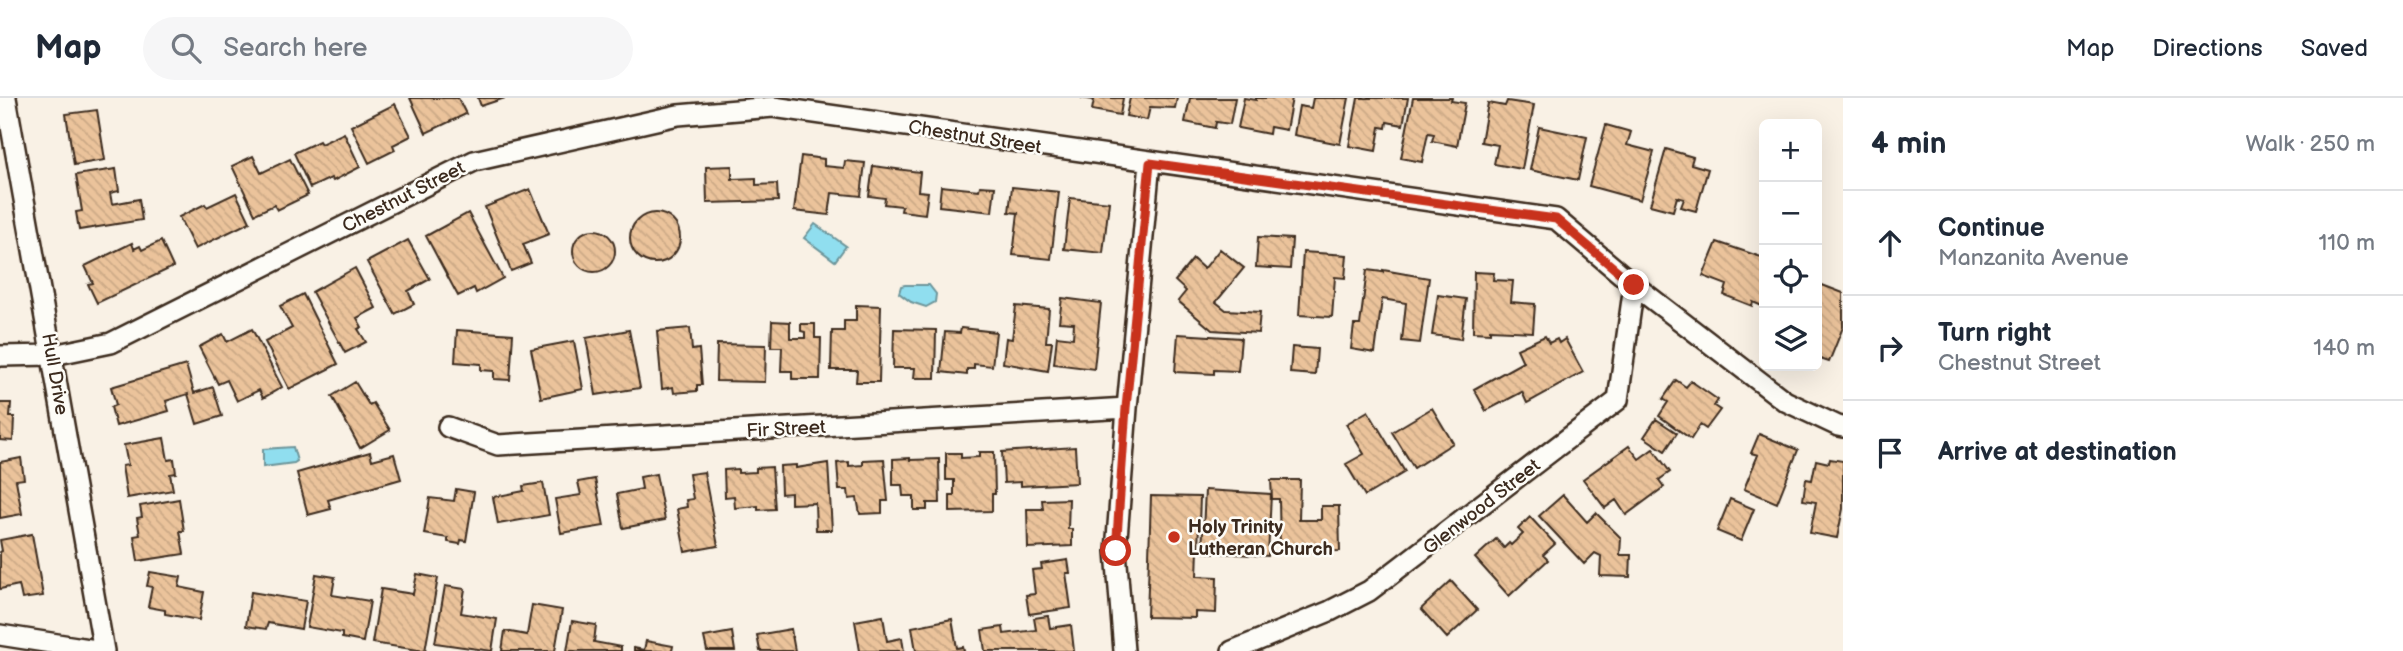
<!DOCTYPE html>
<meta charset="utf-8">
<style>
:root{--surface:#fff;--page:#f6f6f7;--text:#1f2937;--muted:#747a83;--line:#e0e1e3}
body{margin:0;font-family:"Balsamiq Sans",sans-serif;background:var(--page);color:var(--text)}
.controls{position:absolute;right:21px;top:21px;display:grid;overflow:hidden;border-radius:10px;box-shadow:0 7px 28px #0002}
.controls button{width:63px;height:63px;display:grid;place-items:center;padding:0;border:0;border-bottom:2px solid var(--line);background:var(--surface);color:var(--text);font:35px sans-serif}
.stop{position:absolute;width:21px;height:21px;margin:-16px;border:5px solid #c8321e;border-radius:50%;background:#fff}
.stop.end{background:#c8321e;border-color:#fff;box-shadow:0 2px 7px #0008}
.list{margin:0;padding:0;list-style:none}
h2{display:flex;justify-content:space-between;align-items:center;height:91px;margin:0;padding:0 28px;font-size:30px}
h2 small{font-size:23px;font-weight:400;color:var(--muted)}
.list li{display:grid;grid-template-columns:46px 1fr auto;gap:21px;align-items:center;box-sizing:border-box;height:105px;padding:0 28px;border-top:2px solid var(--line)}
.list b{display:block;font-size:26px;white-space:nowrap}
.list p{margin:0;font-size:23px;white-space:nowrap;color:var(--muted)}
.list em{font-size:23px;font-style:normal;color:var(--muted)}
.icon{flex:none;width:38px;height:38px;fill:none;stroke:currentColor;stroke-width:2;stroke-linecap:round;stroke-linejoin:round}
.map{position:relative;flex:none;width:1843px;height:553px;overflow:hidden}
header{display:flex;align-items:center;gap:42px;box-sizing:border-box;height:98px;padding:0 35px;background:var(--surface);border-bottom:2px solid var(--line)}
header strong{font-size:33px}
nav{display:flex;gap:38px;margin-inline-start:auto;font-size:24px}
.search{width:490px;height:63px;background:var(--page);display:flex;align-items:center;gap:18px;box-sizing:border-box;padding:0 24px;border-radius:38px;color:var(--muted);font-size:26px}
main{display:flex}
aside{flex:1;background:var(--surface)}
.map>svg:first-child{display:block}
.water{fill:#90deef;stroke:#6e969b;stroke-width:2}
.building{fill:url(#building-back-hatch);stroke:#3b2a1e;stroke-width:2}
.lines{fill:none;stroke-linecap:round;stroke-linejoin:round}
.minor-casing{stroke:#3b2a1e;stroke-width:24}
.minor{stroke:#fdfcf7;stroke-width:19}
.route{stroke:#c8321e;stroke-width:9}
.poi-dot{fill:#c8321e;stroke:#fdfcf7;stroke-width:2.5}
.labels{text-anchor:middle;stroke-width:5;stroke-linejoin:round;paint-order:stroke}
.street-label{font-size:19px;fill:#3b2a1e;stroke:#fdfcf7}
.poi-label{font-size:19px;font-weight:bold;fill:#3b2a1e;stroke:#fdfcf7;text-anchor:start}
</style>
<header>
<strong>Map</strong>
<div class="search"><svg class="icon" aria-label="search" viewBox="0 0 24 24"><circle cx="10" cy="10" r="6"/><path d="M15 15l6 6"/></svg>Search here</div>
<nav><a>Map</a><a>Directions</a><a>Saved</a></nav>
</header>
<main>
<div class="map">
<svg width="1843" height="553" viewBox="0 0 1843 553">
<defs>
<pattern id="building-back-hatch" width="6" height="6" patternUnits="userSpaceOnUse" patternTransform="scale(1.75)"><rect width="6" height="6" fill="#ebc39b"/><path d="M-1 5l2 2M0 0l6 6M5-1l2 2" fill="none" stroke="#caa885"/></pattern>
</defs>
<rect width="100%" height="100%" fill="#f9f1e5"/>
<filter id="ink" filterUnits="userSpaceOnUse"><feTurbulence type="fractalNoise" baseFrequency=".0143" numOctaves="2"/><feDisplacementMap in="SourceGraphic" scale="14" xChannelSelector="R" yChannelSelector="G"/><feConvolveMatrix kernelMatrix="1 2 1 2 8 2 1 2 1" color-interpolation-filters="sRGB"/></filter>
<g filter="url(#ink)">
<!-- water -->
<path class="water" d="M815,126L846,148L835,163L804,140Z
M905,187H929L936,196L935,204L926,209L911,204L899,195L901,188Z
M293,349L297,363L294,365L263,369V351Z"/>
<!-- building -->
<path class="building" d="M410,0H458L466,16L426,35Z
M478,0H505L481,8Z
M1081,0H1123L1120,17L1092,12L1094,2Z
M1130,0H1177L1175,10L1150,9L1147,22L1126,18Z
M1190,0H1235L1230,26L1216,24L1215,30L1185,24Z
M1244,0L1256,2V0H1292L1286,32L1270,29L1269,36L1238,30Z
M1313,0H1349L1340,46L1294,37L1299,8L1311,10Z
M1358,0H1408L1403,27L1387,24L1386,30L1380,29L1376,53L1349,48Z
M1413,0H1452L1451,3L1465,5L1457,48L1432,43L1434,36L1428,35L1422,64L1401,60Z
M1507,3L1534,7L1522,71L1494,66L1498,47L1481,44L1488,5L1505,8Z
M395,6L411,38L393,47L395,52L369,65L351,28Z
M97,12L105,62L74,67L66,16Z
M1606,27L1631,34L1627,47L1654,54L1640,102L1589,88Z
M1539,29L1587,39L1578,82L1530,72Z
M344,35L360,69L333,83L331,80L310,90L294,55L319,43L321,46Z
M1666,51L1693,59L1691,66L1708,71L1696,113L1681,109L1684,101L1677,99L1673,113L1650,107Z
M253,58L261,75L290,61L308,97L277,112L274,107L255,116L232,68Z
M801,58L824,61V68L844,70L845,63L865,65L861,98L832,95L829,117L794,113Z
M732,68V81L756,80V87L777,86L778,103L707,105L706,69Z
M873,68L920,74L918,93L928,94L925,116L901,113L902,108L884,106L885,100L869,98Z
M116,71L119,93L110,95L112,106L139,101L142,122L79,132L76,114L82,113L76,77Z
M941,88L979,92L980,88L995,89L992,114L939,108Z
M1012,89L1059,94L1051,161L1013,157L1018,115L1009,114Z
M530,91L549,136L523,146L531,165L511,173L485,109Z
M236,95L250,124L195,151L179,119L205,106L207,109Z
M1070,100L1109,104L1103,155L1064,151Z
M468,115L503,180L476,195L474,190L458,198L426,138Z
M630 140a25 25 0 1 1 50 0a25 25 0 1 1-50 0Z
M573 153a21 21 0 1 1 42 0a21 21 0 1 1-42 0Z
M1258,139L1292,141L1290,171L1256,169Z
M408,142L430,181L408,193L414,206L395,216L367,164Z
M161,143L173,169L97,205L88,186L93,185L85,168L132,145L134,151L140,148L142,152Z
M1717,144L1764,160V209L1753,204L1752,208L1724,197L1727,187L1703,178Z
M1220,151L1244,170L1216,204L1226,212L1260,214L1258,235L1212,232L1178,203L1186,193L1175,183L1193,161L1204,171Z
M1303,154L1347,157L1345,180L1335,179L1332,219L1299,217Z
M355,170L376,210L357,220L362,229L358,231L366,244L345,255L312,194Z
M1367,172L1383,174V172L1429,180L1420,245L1402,243L1406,205L1382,201L1375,255L1351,251L1354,227H1360Z
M1474,174L1494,175L1493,182L1513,183L1511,204L1535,206L1533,234L1490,232V235L1473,234Z
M1817,185L1843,195V229L1829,264L1817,260Z
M303,196L338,266L289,291L265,244L292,230L280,208Z
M1438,197L1466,201L1461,241L1432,237Z
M1062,200L1101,205L1094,271L1054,266L1057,238L1073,240L1074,225L1059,224Z
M856,207L881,208L879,284H856L857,272H831L832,233H844V223H856Z
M1016,208L1049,211L1046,244H1052L1048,273L1003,265L1006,240L1012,241Z
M772,223L790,224V240H805V234L801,233V226H815V240H821L820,281H792V273H781L782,249H771Z
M690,230L692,252L699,251L702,287H697V293L674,295L673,289L662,291L657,233Z
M961,230L996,234L992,268L974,266V271H967V277L941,274L945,234L960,235Z
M252,231L282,289L263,300L259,292L237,303L227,282L218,286L199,249L223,236L227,244Z
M894,231L936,232L935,280H914L915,270H893Z
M457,232L513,236L510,282L494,281V273L481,272V266L455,264Z
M629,232L640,290L596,297L586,240Z
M1178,236L1241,240L1238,273L1214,272V276L1175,274Z
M1545,238L1549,245L1557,241L1559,245L1565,241L1583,274L1527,305L1522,294L1486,313L1474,291L1523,264L1517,251Z
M574,243L583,291L541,300L531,251Z
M717,246L766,247L765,284L716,283Z
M1292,249L1317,251L1315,277L1290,275Z
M186,267L194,295L213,289L222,318L197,326L188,296L166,303L169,313L116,328L111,309L116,307L111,289Z
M1676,282L1686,289L1691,283L1718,302L1714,308L1720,312L1706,331L1700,327L1691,341L1659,318L1668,304L1663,301Z
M355,284L369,307L373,305L390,332L360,350L332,298Z
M0,305H11L10,319H14L13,343L0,342Z
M1432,310L1453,345L1414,370L1392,334Z
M1368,313L1405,374L1365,398L1346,366L1364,356L1346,326Z
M1656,321L1677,335L1665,353L1644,339Z
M1759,336L1798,352L1777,405L1744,391L1758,357L1751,355Z
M164,340L168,362L174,361L176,375L170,376L173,392L127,400L122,368L128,367L124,347Z
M1629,348L1639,361L1653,351L1670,374L1659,382L1664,389L1626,417L1616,402L1605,410L1583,381Z
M1075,349L1077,385L1021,388V384L1004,385L1002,354Z
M370,354L372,362L394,356L401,381L328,402L331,411L308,417L297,375Z
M979,354H994L995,396H992V413L950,414V397H954V382H946V355H961V360L979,359Z
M21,360L24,381L16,382L22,416L0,420V364Z
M910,360V362L939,361L940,405H927V412H914V398H903L902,387H893V361Z
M884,361L888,403H882V415L860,416L857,400L849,401L848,392H839L837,365L849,364V368L863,367V362Z
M1830,361L1843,363V411L1837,440L1810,435L1816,404L1803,402L1806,381L1812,382L1816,362L1829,365Z
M828,365L832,432H816L815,405L791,406V395L781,396L780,368L796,367V370Z
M772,369L775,411L758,412V408L735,410L734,398L725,399L724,372L738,371V375L756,374V370Z
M704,374L718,448L685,454L677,411L687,409L686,402L693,401L689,376Z
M656,376L665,422L623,430L617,396L642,391L640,379Z
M595,381L604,428L561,435L555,401L581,397L578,384Z
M1271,382H1300L1299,422H1321V408H1339L1340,453L1280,454L1279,401H1272Z
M543,385L549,417L498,426L493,399L524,393L523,388Z
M456,391L474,394L466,443L461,442L460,446L448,444V440L424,436L430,400L454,403Z
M1205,392L1271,396L1268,458L1202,454Z
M1563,397L1587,424L1596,415L1621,440L1620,457H1631L1630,479L1600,478L1601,458L1595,455L1584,466L1539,418Z
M1151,398L1200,399L1197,478L1217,479L1216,515L1195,514V520L1147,519Z
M179,401L184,433H180L184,456L138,463L134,438L140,437L137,420L142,419L140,408Z
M1069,401L1068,431H1072V448L1028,450L1027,411H1043L1042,402Z
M1730,401L1754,411L1741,443L1717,433Z
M1530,419L1555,446L1543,457L1548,462L1509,498L1475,460L1496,441L1504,450L1509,445L1511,447L1523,436L1518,431Z
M32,436L43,498L22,501L19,487L0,491V454L2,453L0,442Z
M1068,462L1070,475H1066L1071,510L1029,516L1026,497L1035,496L1032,472L1042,471L1041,466Z
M150,474L181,479L179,489L204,494L199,522L165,516V512L148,509L152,489L147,488Z
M316,476L335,479L332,497L370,503L363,544L342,540V535L307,529Z
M417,476L438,480L425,553L372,545L381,491L413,496Z
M1451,483L1477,512L1447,540L1421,511Z
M445,488L465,491L461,515L497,521L492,553L435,545Z
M251,494L306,503L301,531L268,525L266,531L246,528Z
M532,507L562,512L555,553H502L505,533L527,537Z
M883,518L887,543L902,540L904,553H860L855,523Z
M1048,518L1050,530L1071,527L1074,553H985L982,532L1003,529L1004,536L1036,532L1034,520Z
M952,521L957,550L963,549L964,553H916L912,529Z
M572,523L596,527L594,544L621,549V553H567Z
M791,531L795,553H760L757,537Z
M732,534L735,553H707L704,539Z
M646,543L673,548L672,553H634V550L644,552Z"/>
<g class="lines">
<defs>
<path id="minor" d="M6,0L104,553
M0,258L53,257L111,245L474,63L678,17L773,9L1556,121L1634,187L1785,303L1838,328L1843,329
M448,329L498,347L1127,310
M0,537L102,553
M1124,553L1116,453L1127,310L1150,64
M1232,553L1330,513L1369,493L1618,302L1634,187"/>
</defs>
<!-- minor casing -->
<use href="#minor" class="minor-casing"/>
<!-- minor -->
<use href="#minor" class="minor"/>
</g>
</g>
<g class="lines" filter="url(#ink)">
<!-- route -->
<path class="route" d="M1116,453L1126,310L1150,65L1556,121L1634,187"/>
</g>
<!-- markers -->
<circle class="poi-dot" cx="1174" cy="439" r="7"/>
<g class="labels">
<!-- street labels -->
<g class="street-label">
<text transform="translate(975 38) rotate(9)" y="7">Chestnut Street</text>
<text transform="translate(403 98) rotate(-27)" y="7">Chestnut Street</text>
<text transform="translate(56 276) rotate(80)" y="7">Hull Drive</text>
<text transform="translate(786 330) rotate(-3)" y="7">Fir Street</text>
<text transform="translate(1481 408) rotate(-38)" y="7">Glenwood Street</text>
</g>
<!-- poi labels -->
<g class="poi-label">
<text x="1188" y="435">Holy Trinity<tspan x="1188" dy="22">Lutheran Church</tspan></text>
</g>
</g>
</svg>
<div class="controls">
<button>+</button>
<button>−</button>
<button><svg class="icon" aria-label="locate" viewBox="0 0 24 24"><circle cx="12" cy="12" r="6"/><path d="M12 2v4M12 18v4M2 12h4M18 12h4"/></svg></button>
<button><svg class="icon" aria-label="layers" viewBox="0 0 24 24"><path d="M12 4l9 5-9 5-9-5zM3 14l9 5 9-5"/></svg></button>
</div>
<div class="stop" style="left:1116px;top:453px"></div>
<div class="stop end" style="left:1634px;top:187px"></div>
</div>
<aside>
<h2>4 min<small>Walk · 250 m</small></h2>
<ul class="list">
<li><svg class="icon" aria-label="ahead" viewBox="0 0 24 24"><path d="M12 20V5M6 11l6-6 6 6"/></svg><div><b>Continue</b><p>Manzanita Avenue</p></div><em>110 m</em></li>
<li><svg class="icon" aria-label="right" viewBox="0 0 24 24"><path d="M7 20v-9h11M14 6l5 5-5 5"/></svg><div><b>Turn right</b><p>Chestnut Street</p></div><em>140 m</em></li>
<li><svg class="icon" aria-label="arrive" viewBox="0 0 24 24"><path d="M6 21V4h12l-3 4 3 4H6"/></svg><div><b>Arrive at destination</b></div></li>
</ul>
</aside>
</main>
